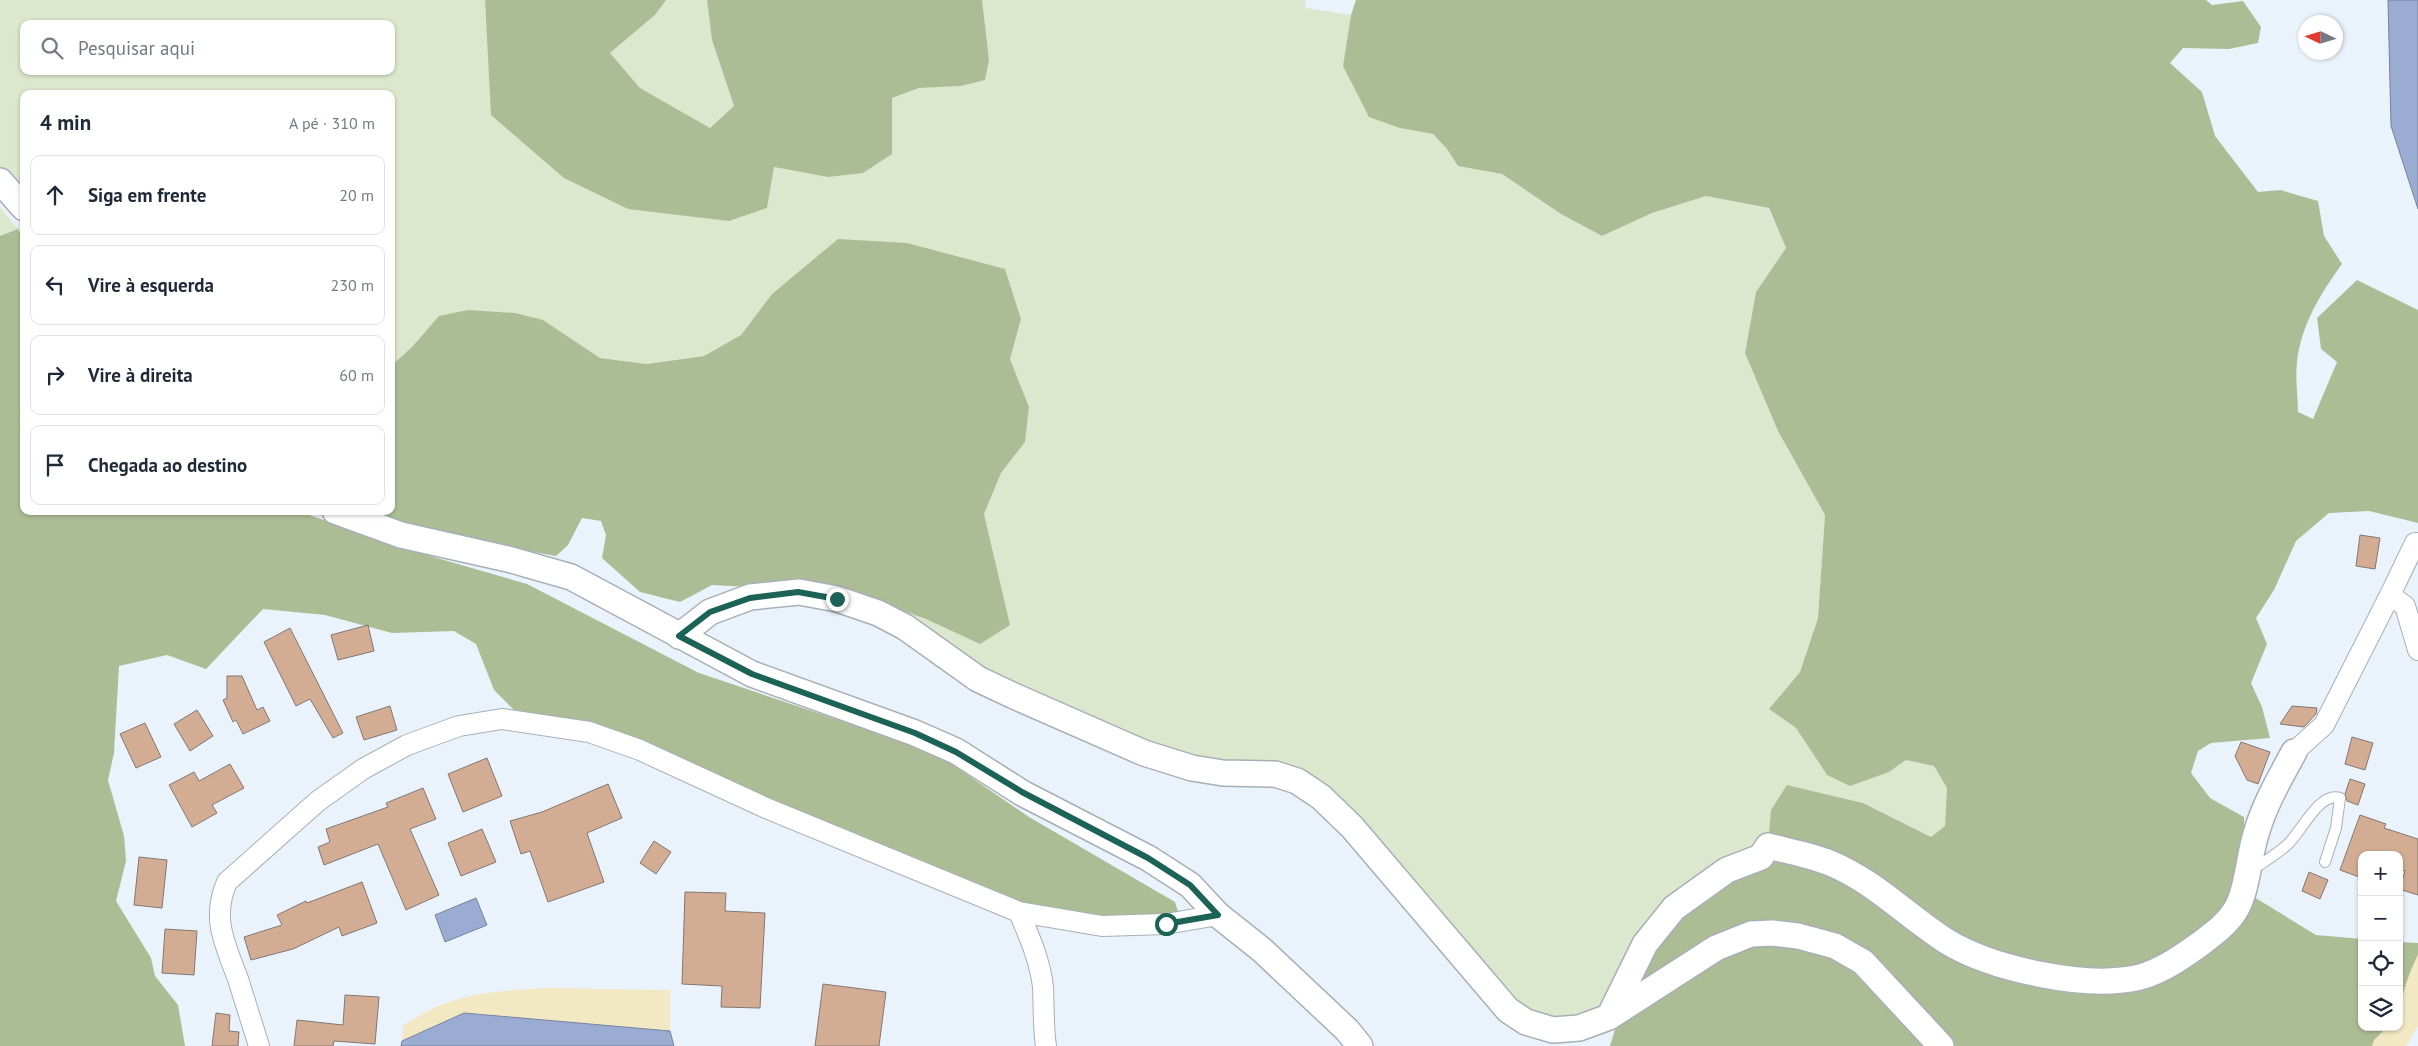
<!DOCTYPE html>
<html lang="pt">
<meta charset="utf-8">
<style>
:root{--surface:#fff;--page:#f6f6f7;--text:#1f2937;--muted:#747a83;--line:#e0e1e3}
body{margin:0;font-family:"PT Sans",sans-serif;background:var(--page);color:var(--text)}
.controls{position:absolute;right:15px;bottom:15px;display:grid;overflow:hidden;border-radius:10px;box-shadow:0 1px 4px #0004}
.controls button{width:45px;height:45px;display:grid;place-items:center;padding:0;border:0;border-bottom:1px solid var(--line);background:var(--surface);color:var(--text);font:25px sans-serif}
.compass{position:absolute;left:2298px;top:15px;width:45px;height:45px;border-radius:50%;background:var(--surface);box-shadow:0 1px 4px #0004;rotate:274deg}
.stop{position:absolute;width:15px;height:15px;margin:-11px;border:4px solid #1c6357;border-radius:50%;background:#fff}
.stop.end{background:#1c6357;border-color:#fff;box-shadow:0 1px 5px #0008}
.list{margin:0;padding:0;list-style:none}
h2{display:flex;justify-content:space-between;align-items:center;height:65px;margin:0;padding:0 20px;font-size:21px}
h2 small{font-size:16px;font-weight:400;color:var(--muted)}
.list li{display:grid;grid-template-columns:32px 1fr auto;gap:15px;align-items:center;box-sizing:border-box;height:80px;margin:0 10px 10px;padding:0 10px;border:1px solid var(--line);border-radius:10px}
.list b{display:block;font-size:19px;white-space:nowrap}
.list em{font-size:16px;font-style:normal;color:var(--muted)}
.icon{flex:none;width:28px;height:28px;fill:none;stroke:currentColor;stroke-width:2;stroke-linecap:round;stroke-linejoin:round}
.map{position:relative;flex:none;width:2418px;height:1046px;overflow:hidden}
.search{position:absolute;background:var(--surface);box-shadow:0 1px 4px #0004;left:20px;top:20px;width:375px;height:55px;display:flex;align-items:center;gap:12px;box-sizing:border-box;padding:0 18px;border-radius:10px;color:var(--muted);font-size:19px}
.panel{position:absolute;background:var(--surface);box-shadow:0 1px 4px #0004;left:20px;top:90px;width:375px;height:425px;border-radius:10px}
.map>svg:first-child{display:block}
.green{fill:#dce8cd;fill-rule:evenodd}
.forest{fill:#acbd96}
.sand{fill:#f2e8c3}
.water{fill:#9aacd1;stroke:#75839e}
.building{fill:#d3ac94;stroke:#827873}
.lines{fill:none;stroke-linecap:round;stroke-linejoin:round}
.service-casing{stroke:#a7afb7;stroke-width:12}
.minor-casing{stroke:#a7afb7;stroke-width:22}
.tertiary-casing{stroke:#a7afb7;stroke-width:28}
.service{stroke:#fff;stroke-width:10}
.minor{stroke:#fff;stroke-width:20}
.tertiary{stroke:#fff;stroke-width:25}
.route{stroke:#1c6357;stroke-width:6}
</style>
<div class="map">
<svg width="2418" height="1046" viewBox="0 0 2418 1046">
<rect width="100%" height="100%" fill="#eaf3fb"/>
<!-- green -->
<path class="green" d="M0,0H485L486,23L767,208L774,167L828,177L892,98L919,88L961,86L982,12V0H1305L1306,8L1351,15L1343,66L1400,128L1433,134L1447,149L1458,166L1502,174L1561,214L1602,236L1652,213L1706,196L1768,208L1786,248L1756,292L1745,353L1778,431L1825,515L1818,618L1800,672L1769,709L1796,728L1827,775L1889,772L1906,760L1934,766L1947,788L1945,826L1931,837L1863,803L1787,785L1768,846L1609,1004L1592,1016L1546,1018L1519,1009L1315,786L1186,763L981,675L873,600L926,619L995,565L984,514L1001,473L1025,442L1029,407L1010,359L1021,319L772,294L741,335L704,356L647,364L600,358L543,320L413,346L391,366V94H24V198L0,172ZM24,24H391V71H24Z
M666,0H707L712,40L734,106L710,128L640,88L610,53L655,15Z
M0,207L18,229L0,236Z"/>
<!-- forest -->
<path class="forest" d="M485,0H666L655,15L610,53L640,88L710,128L734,106L712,40L707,0H982L989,60L985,80L961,86L919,88L892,98V154L863,173L828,177L774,167L767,208L729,221L628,209L564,178L491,115Z
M1356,0H2206L2212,5L2243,1L2261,27L2258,43L2229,49L2183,48L2170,63L2202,92L2215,136L2258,192L2280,190L2318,201L2324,236L2342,264C2321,293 2301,325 2297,362C2295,378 2298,396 2298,412L2313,419L2337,362L2321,349L2317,318L2357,280L2418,310V523L2369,511L2329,513L2296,541L2274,590L2256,618L2267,644L2251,683L2262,707L2270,738L2211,743L2198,751L2191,773L2210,798L2244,817L2245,850L2231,883L2316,935L2362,939V1027H2393L2384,1046H1610L1634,967L1679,891L1768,846L1771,810L1787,785L1863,803L1931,837L1945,826L1947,788L1934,766L1906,760L1889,772L1850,786L1827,775L1796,728L1769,709L1800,672L1818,618L1825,515L1778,431L1745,353L1756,292L1786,248L1769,208L1706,196L1652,213L1602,236L1561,214L1502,174L1458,166L1447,149L1433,134L1400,128L1369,117L1343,66L1351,15Z
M18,229L24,239V511H297L437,558L527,584L699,673L934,752L1029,817L1175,902L1178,912L1147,921L1089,923L955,883L596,725L514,710L494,690L476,644L454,631L392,633L325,615L263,609L206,669L167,655L119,666L114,753L108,780L124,836L126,861L116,901L151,958L155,976L178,1005L185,1046H0V236Z
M838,239L907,243L1005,269L1021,319L1010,359L1029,407L1025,442L1001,473L984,514L1010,625L980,644L926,619L873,600L750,587L712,585L680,602L640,592L602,558L606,535L601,521L582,518L568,545L556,556L453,538L358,511H391V366L413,346L439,316L468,310L515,313L543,320L600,358L647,364L704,356L741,335L772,294Z
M2399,942L2418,943V958L2399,1014Z"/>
<!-- sand -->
<path class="sand" d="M2418,954V1026L2406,1046H2372L2374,1040L2387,1027H2399C2399,1000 2407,978 2418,954Z
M544,988L670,990V1031L464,1013L402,1041L403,1026C450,993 488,992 544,988Z"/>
<!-- water -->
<path class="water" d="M2388,0H2418V209L2391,126Z
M476,898L487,925L445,942L435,915Z
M464,1013L670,1031L674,1046H401L402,1041Z"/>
<!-- building -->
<path class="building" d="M2360,535L2380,538L2375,569L2356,566Z
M368,625L374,651L338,660L331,635Z
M290,628L343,733L333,738L310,699L296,706L264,642Z
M227,676H242L257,710L263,707L270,721L243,734L236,720L233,722L223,700L227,698Z
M390,706L397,730L364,740L356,717Z
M2292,706L2317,708L2316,714L2304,727L2280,724Z
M197,710L213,736L190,751L174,724Z
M145,723L161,757L136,768L120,734Z
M2352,737L2373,743L2365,770L2345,764Z
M2241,742L2270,752L2258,784L2247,780L2235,756Z
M487,758L502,796L463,812L448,774Z
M230,764L244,788L212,805L217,813L192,827L169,785L194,772L199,781Z
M2350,779L2365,784L2358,805L2347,801L2345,794Z
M608,784L622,818L587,833L604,882L548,902L530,851L521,854L510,821L542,812Z
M423,788L436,819L410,829L439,895L406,910L378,844L324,865L318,847L330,842L326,829L388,807L386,803Z
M2360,815L2386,824L2384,828L2418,839V895L2399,889L2405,871L2399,869V855H2362V878L2340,870Z
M482,829L496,862L461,876L448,843Z
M654,841L671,852L656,874L640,863Z
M139,857L167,860L162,908L134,905Z
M2309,872L2328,880L2320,899L2302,891Z
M362,882L377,923L342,936L339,927L293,949L251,960L244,937L282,925L277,915L306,901L307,903Z
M685,892L726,893L725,911L765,913L760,1008L721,1007L722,986L682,984Z
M165,929L197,931L194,975L162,973Z
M823,984L886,992L879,1046H815Z
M345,995L379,997L375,1044L334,1041L333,1046H294L297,1020L343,1025Z
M216,1013L230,1015L229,1031L239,1032L238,1046H212Z"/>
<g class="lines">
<defs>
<path id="service" d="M2251,871C2263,862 2276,855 2287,845C2301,833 2319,791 2340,798L2336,828L2325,862"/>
<path id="minor" d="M2390,595L2415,543H2418
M2294,752L2324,725L2390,595L2405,606L2418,650
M1019,912C1029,936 1040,960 1043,987C1044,1007 1043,1026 1046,1046
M259,1046C252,1023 245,1001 238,979C225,944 211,918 227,882L318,801L363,769L407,745L459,726L502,719L589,732L640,750L766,808L1019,912L1102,926L1166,924L1218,915"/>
<path id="tertiary" d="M0,181L24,208
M335,511L401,535L508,559L571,577L752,674L915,733L956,751L1022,793L1148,858L1190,885L1218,915L1262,950L1347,1030L1360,1046
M679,636L710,612L750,597L799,592L837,599L878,613L905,627L978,679L1014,696L1144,753L1192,768L1223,773L1275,774L1297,781L1321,797L1352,827L1508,1010L1526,1022L1553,1030L1579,1028L1609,1017L1716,948L1751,934L1772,933L1798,936L1835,946L1863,962L1941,1046
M1609,1017L1645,944L1674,908L1727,870L1761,857L1768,846C1788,851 1810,855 1830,863C1874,881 1907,916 1946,941C1992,969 2087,990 2140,977C2162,971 2182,957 2200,944C2213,934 2226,925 2235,911C2247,893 2249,855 2256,834C2264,805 2280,778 2294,752"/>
</defs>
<!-- service casing -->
<use href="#service" class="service-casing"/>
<!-- minor casing -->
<use href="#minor" class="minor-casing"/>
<!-- tertiary casing -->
<use href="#tertiary" class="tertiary-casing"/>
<!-- service -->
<use href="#service" class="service"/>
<!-- minor -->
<use href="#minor" class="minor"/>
<!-- tertiary -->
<use href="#tertiary" class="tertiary"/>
</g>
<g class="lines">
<!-- route -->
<path class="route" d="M837,599L798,592L750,598L710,612L679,636L752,674L915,733L956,752L1022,792L1148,858L1190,885L1218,915L1166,924"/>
</g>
</svg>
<div class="controls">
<button>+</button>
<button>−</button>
<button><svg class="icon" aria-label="locate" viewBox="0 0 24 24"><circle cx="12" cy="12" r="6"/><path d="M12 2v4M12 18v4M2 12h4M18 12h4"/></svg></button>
<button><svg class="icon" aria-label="layers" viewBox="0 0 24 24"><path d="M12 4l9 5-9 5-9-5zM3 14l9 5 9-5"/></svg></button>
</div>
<svg class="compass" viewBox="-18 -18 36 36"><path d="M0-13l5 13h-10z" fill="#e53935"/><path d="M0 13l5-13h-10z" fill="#747a83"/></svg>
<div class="stop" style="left:1166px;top:924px"></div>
<div class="stop end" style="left:837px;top:599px"></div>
<div class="search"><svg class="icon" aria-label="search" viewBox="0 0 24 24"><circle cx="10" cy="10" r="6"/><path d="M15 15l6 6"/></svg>Pesquisar aqui</div>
<section class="panel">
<h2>4 min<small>A pé · 310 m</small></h2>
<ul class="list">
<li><svg class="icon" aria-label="ahead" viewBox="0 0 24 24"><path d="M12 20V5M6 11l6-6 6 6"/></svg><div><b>Siga em frente</b></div><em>20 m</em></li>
<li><svg class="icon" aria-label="left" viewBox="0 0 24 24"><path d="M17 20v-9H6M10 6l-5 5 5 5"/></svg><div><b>Vire à esquerda</b></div><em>230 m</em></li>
<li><svg class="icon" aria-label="right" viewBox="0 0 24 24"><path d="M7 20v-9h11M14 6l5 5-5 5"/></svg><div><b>Vire à direita</b></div><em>60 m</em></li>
<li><svg class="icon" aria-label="arrive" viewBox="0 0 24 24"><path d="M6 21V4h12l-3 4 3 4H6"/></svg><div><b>Chegada ao destino</b></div></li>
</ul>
</section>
</div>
